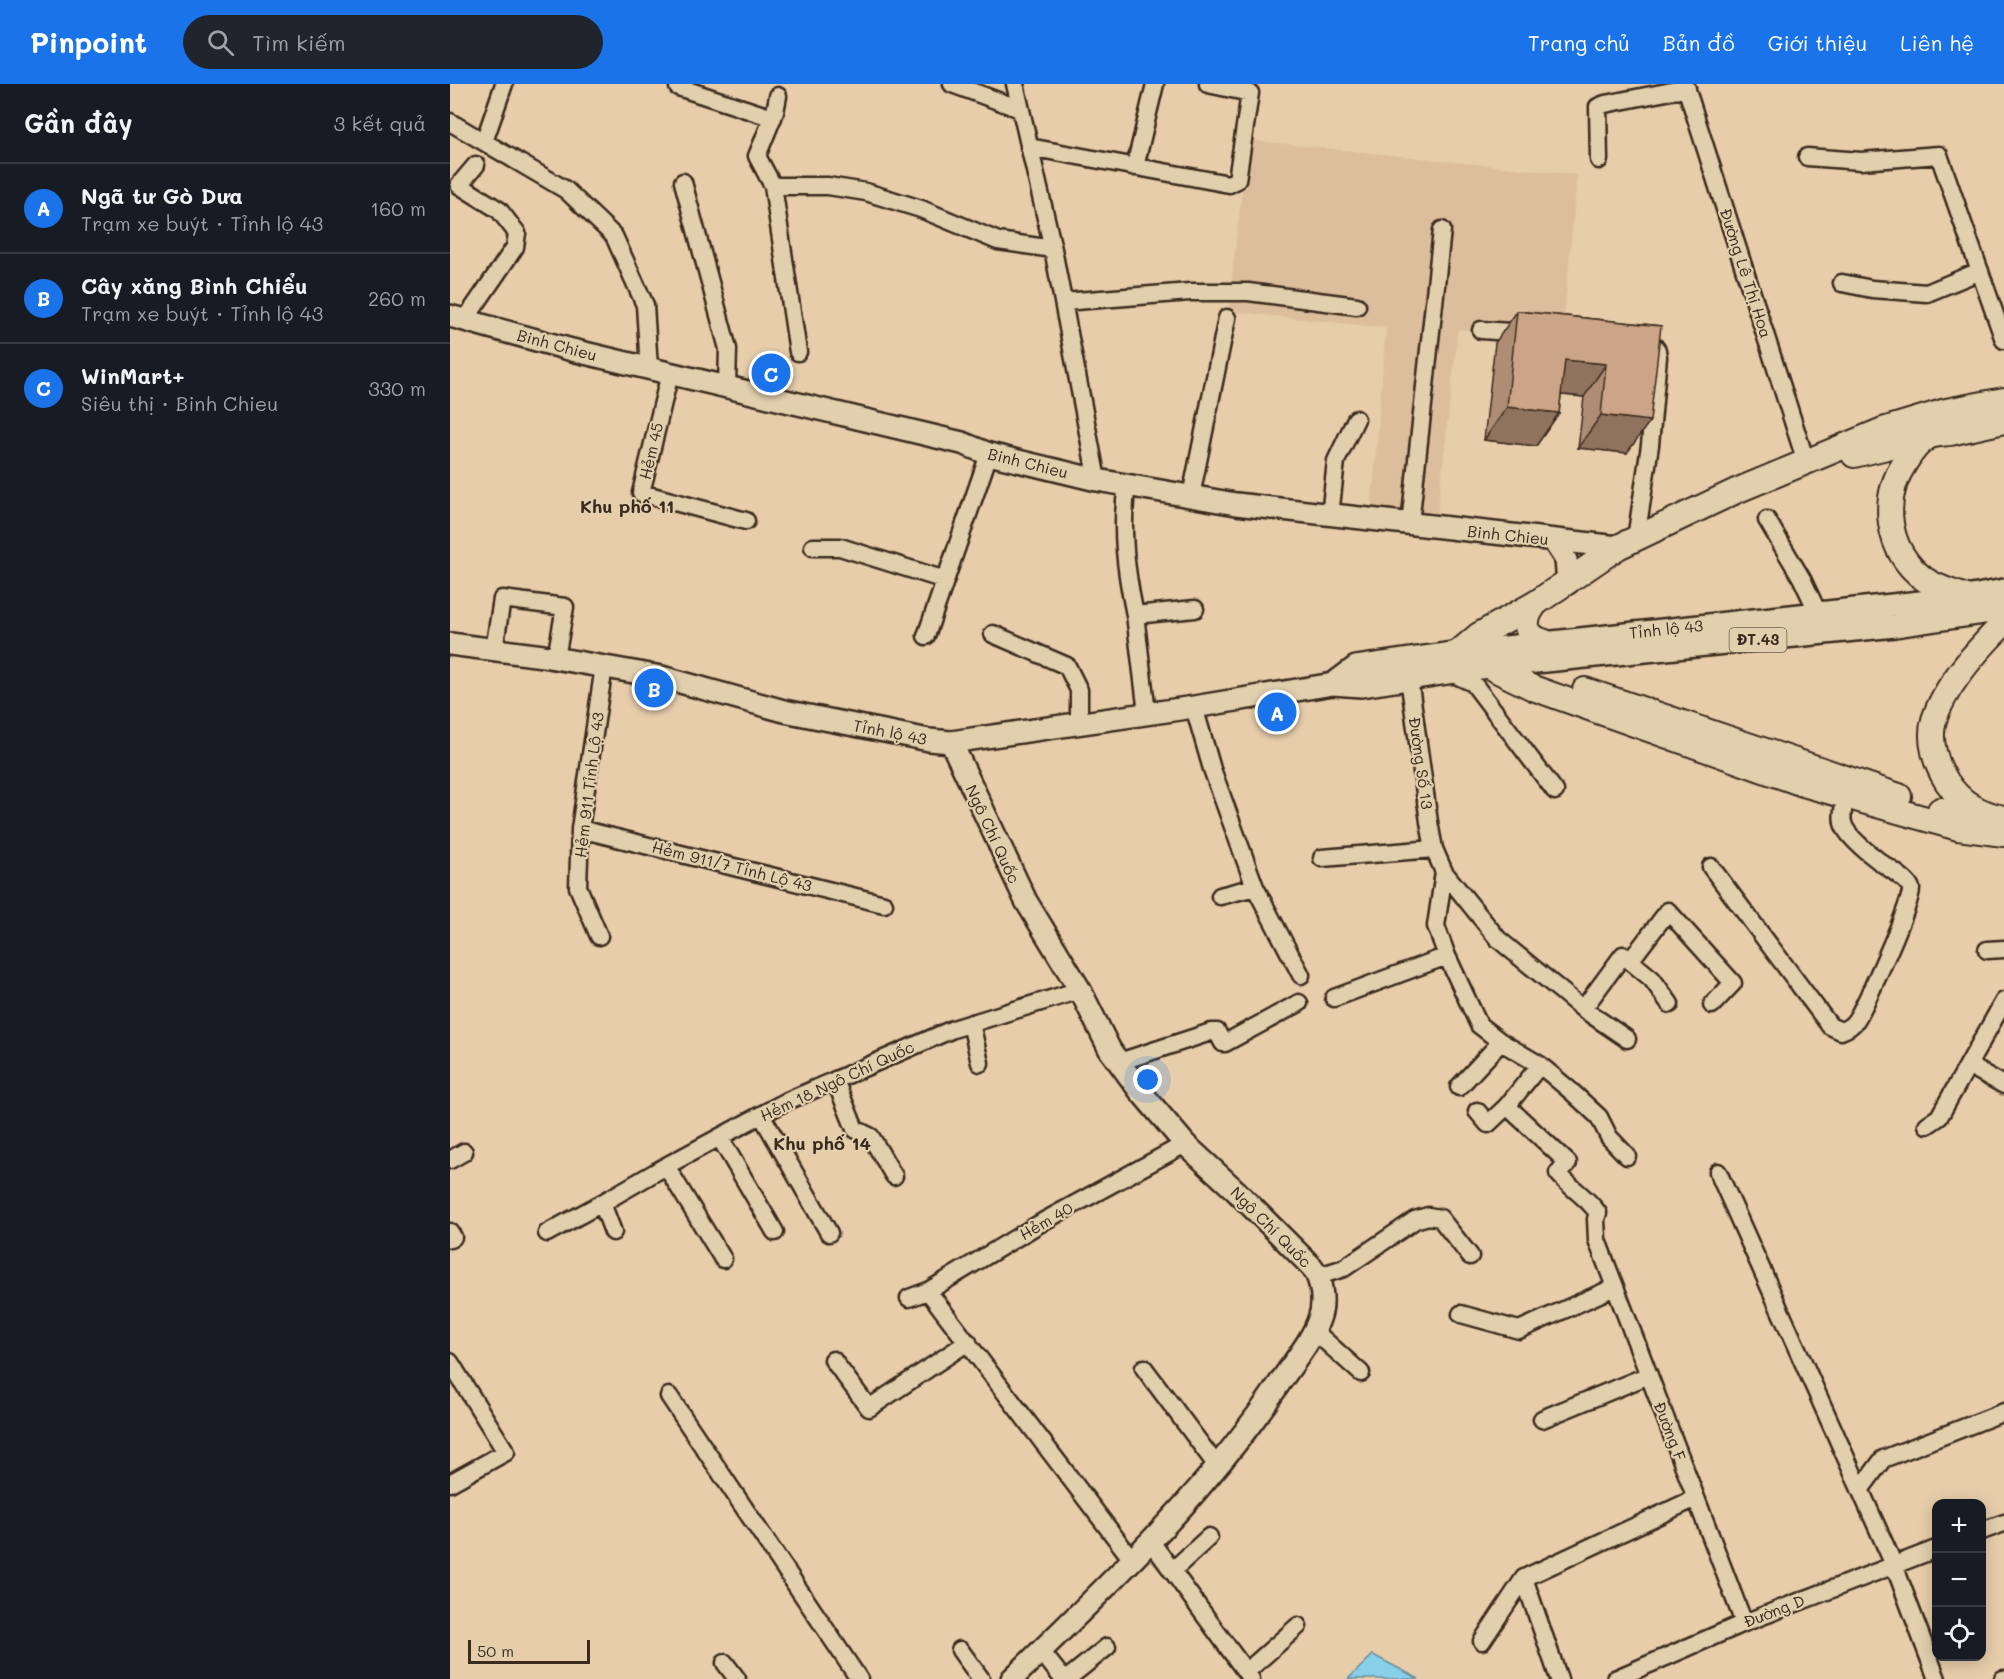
<!DOCTYPE html>
<html lang="vi">
<meta charset="utf-8">
<style>
:root{--surface:#171b24;--page:#20242c;--text:#f1f3f6;--muted:#9ea1a6;--line:#363941;--accent:#1a73e8}
body{margin:0;font-family:Mali,sans-serif;background:var(--page);color:var(--text)}
.controls{position:absolute;right:18px;bottom:18px;display:grid;overflow:hidden;border-radius:12px;box-shadow:0 3px 15px #0003}
.controls button{width:54px;height:54px;display:grid;place-items:center;padding:0;border:0;border-bottom:2px solid var(--line);background:var(--surface);color:var(--text);font:30px sans-serif}
.scale{position:absolute;left:18px;bottom:15px;width:122px;box-sizing:border-box;padding-left:6px;border:3px solid #3b2a1e;border-top:0;font-size:16px;line-height:21px;white-space:nowrap;color:#3b2a1e;-webkit-text-stroke:4px #e1cfad;paint-order:stroke}
.you{position:absolute;left:698px;top:996px;width:21px;height:21px;margin:-15px;border:4px solid #fff;border-radius:50%;background:#1a73e8;box-shadow:0 0 0 9px #1a73e833}
.badge{display:grid;place-items:center;width:39px;height:39px;border-radius:50%;background:var(--accent);color:#fff;font-size:20px;font-weight:700}
.pin{position:absolute;translate:-50% -50%;border:3px solid #fff;box-shadow:0 2px 6px #0006}
.list{margin:0;padding:0;list-style:none}
h2{display:flex;justify-content:space-between;align-items:center;height:78px;margin:0;padding:0 24px;font-size:26px}
h2 small{font-size:20px;font-weight:400;color:var(--muted)}
.list li{display:grid;grid-template-columns:39px 1fr auto;gap:18px;align-items:center;box-sizing:border-box;height:90px;padding:0 24px;border-top:2px solid var(--line)}
.list b{display:block;font-size:22px;white-space:nowrap}
.list p{margin:0;font-size:20px;white-space:nowrap;color:var(--muted)}
.list em{font-size:20px;font-style:normal;color:var(--muted)}
.icon{flex:none;width:33px;height:33px;fill:none;stroke:currentColor;stroke-width:2;stroke-linecap:round;stroke-linejoin:round}
.map{position:relative;flex:none;width:1554px;height:1595px;overflow:hidden}
header{display:flex;align-items:center;gap:36px;box-sizing:border-box;height:84px;padding:0 30px;background:var(--accent);color:#fff}
header strong{font-size:28px}
nav{display:flex;gap:33px;margin-inline-start:auto;font-size:21px}
.search{width:420px;height:54px;background:var(--page);display:flex;align-items:center;gap:15px;box-sizing:border-box;padding:0 21px;border-radius:33px;color:var(--muted);font-size:22px}
main{display:flex}
aside{flex:1;background:var(--surface)}
.map>svg:first-child{display:block}
.built{fill:#dcbe9d}
.water{fill:#88cfea;stroke:#698d98;stroke-width:1.5}
.lines{fill:none;stroke-linecap:round;stroke-linejoin:round}
.minor-casing{stroke:#3b2a1e;stroke-width:21}
.major-casing{stroke:#3b2a1e;stroke-width:26}
.highway-casing{stroke:#3b2a1e;stroke-width:28}
.minor{stroke:#e1cfad;stroke-width:16}
.major{stroke:#e1cfad;stroke-width:21}
.highway{stroke:#e1cfad;stroke-width:24}
.wall{fill:#af8d74;stroke:#3b2a1e;stroke-width:1.5}
.shaded-wall{fill:#8f735e;stroke:#3b2a1e;stroke-width:1.5}
.building{fill:#cca487;stroke:#3b2a1e;stroke-width:1.5}
.labels{text-anchor:middle;stroke-width:4.5;stroke-linejoin:round;paint-order:stroke}
.shield{fill:#e1cfad;stroke:#6d5c49;stroke-width:1.5}
.shield-label{font-size:15px;font-weight:bold;fill:#3b2a1e}
.street-label{font-size:16px;fill:#3b2a1e;stroke:#e1cfad}
.neighbourhood-label{font-size:18px;font-weight:bold;fill:#3b2a1e;stroke:#e1cfad}
</style>
<header>
<strong>Pinpoint</strong>
<div class="search"><svg class="icon" aria-label="search" viewBox="0 0 24 24"><circle cx="10" cy="10" r="6"/><path d="M15 15l6 6"/></svg>Tìm kiếm</div>
<nav><a>Trang chủ</a><a>Bản đồ</a><a>Giới thiệu</a><a>Liên hệ</a></nav>
</header>
<main>
<aside>
<h2>Gần đây<small>3 kết quả</small></h2>
<ul class="list">
<li><span class="badge">A</span><div><b>Ngã tư Gò Dưa</b><p>Trạm xe buýt · Tỉnh lộ 43</p></div><em>160 m</em></li>
<li><span class="badge">B</span><div><b>Cây xăng Bình Chiểu</b><p>Trạm xe buýt · Tỉnh lộ 43</p></div><em>260 m</em></li>
<li><span class="badge">C</span><div><b>WinMart+</b><p>Siêu thị · Binh Chieu</p></div><em>330 m</em></li>
</ul>
</aside>
<div class="map">
<svg width="1554" height="1595" viewBox="0 0 1554 1595">
<rect width="100%" height="100%" fill="#e7cdaa"/>
<filter id="ink" filterUnits="userSpaceOnUse"><feTurbulence type="fractalNoise" baseFrequency=".0167" numOctaves="2"/><feDisplacementMap in="SourceGraphic" scale="12" xChannelSelector="R" yChannelSelector="G"/><feConvolveMatrix kernelMatrix="1 2 1 2 8 2 1 2 1" color-interpolation-filters="sRGB"/></filter>
<g filter="url(#ink)">
<!-- built -->
<path class="built" d="M798,56L1127,91L1112,256L1008,245L986,441L921,432L936,244L778,227Z"/>
<!-- water -->
<path class="water" d="M923,1571L969,1595H898Z"/>
<g class="lines">
<defs>
<path id="minor" d="M228,0V3L323,34
M502,0L570,25
M565,0L603,165L647,396
M1235,0L1356,378
M328,12L325,28L307,72L323,102L348,268
M0,38L116,106L164,152L195,221L199,284
M34,58L54,0
M579,63L779,100L787,96L800,9L758,0
M1357,73L1411,77L1489,71L1554,256
M1149,76L1148,23L1155,20L1237,4
M685,83L705,0
M233,98L278,265L277,302
M323,102H378L416,108L471,125L548,157L603,165
M1392,199L1422,205L1477,209L1530,187
M613,218L740,208H798L907,222
M15,236L65,163L67,149L49,126L9,101L26,81
M1031,246L1075,249
M220,289L191,409L296,437
M677,401C670,445 676,488 685,531
M741,412L777,234
M880,432L886,377L906,335
M1317,436L1352,495L1368,529
M960,440L992,146
M1186,455L1200,361L1208,273L1207,266L1204,262L1190,260
M363,463H390L495,496
M543,550L617,582L629,606V639
M476,552L539,370
M44,566L52,515L115,523L106,574
M999,588L1023,599L1105,707
M959,594L979,738L984,765L994,788L1048,855L1133,925L1177,955
M744,623L762,685L805,803L770,812
M697,629L685,531L745,525
M130,745L434,820
M872,774L984,765
M1261,783L1380,942L1391,947C1397,945 1402,942 1406,936C1415,922 1463,817 1461,805C1460,799 1451,793 1446,789C1432,780 1397,755 1393,739C1391,730 1394,721 1396,712
M994,788L986,842L997,872L1029,941L1051,958L1090,981L1122,1008L1149,1033L1159,1053L1177,1072
M805,803L851,891
M149,852L128,803L130,745L154,582
M1537,866L1554,865
M1180,877L1218,827L1283,899L1262,921
M884,914L997,872
M1133,925L1173,871L1202,895L1220,920
M521,939L530,979
M669,978L761,948H767L773,959H775L849,919
M1518,981L1554,1001
M385,996L405,1045L421,1053L444,1092
M1009,1003L1051,958
M1057,1022L1118,1079L1108,1089C1120,1104 1137,1113 1148,1129L1146,1135L1147,1156L1294,1539
M1027,1027L1038,1040L1057,1022L1090,981
M312,1032L379,1149
M1477,1041L1489,1033L1554,917
M270,1054L325,1148
M0,1076L14,1068
M216,1082L273,1175
M1268,1088L1444,1481L1487,1595
M0,1148L3,1153L0,1155
M163,1148L152,1119L216,1082L335,1018L503,945L630,906
M97,1149L152,1119
M869,1192L894,1184L965,1136L978,1132L990,1134L1020,1172
M478,1207L683,1477
M459,1214L478,1207L594,1137L735,1060
M1011,1230L1069,1246L1165,1203
M863,1246L911,1289
M383,1276L419,1324L518,1258
M0,1278L56,1368L0,1399
M694,1284L767,1382
M219,1312L409,1595
M1092,1335L1199,1291
M1410,1406L1433,1375L1554,1328
M1532,1447L1554,1439
M702,1459L801,1595
M722,1487L759,1453
M1074,1494L1109,1595
M1032,1557L1074,1494L1246,1414
M510,1566L531,1595
M591,1567L613,1595
M275,1579L287,1595
M796,1588L848,1542
M617,1595L657,1563
M1165,1595L1294,1539L1486,1465
M1553,1595H1554"/>
<path id="major" d="M0,232L122,266L512,359L539,370L647,396L786,420L1168,463
M1103,456L1116,476L1118,499
M0,560L93,572L212,593L334,627L479,656L501,658L744,623L883,600L911,602L1037,583L1445,542L1554,526
M883,600L906,583L1009,568L1516,513L1554,506
M501,658L576,817L630,906L660,966L690,1007L735,1060L785,1106L862,1183C872,1196 875,1219 869,1235C861,1258 844,1277 831,1297C756,1410 658,1501 562,1595"/>
<path id="highway" d="M1554,316L1496,327L1433,346L1286,407L1168,463L1086,519L1029,551L1009,568L1083,604L1353,700L1508,744L1554,750
M1404,371L1478,353
M1516,513C1503,508 1486,504 1474,495C1436,466 1430,415 1456,377C1461,369 1469,358 1478,353C1484,350 1493,350 1500,349C1518,345 1536,341 1554,337
M1086,519C1073,536 1072,551 1095,558
M1554,539C1528,565 1495,601 1484,636C1478,657 1486,681 1497,698C1510,718 1531,730 1554,734
M1135,606L1449,712
M1490,726L1520,730L1529,727"/>
</defs>
<!-- minor casing -->
<use href="#minor" class="minor-casing"/>
<!-- major casing -->
<use href="#major" class="major-casing"/>
<!-- highway casing -->
<use href="#highway" class="highway-casing"/>
<!-- minor -->
<use href="#minor" class="minor"/>
<!-- major -->
<use href="#major" class="major"/>
<!-- highway -->
<use href="#highway" class="highway"/>
</g>
<!-- wall -->
<path class="wall" d="M1067,227L1211,242L1177,369L1128,364L1134,313L1111,311L1109,329L1086,362L1034,356L1045,259Z"/>
<!-- shaded-wall -->
<path class="shaded-wall" d="M1115,276L1156,280L1134,313L1092,309Z
M1057,323L1109,329L1086,362L1034,356Z
M1151,331L1200,337L1177,369L1128,364Z"/>
<!-- building -->
<path class="building" d="M1067,227L1211,242L1200,337L1151,331L1156,280L1115,276L1109,329L1057,323Z"/>
</g>
<g class="labels">
<!-- shield labels -->
<rect class="shield" x="1279.5" y="544" width="57" height="24" rx="4.5"/>
<g class="shield-label">
<text x="1308" y="561">ĐT.43</text>
</g>
<!-- street labels -->
<g class="street-label">
<text transform="translate(1296 189) rotate(72)" y="6">Đường Lê Thị Hoa</text>
<text transform="translate(107 261) rotate(15)" y="6">Binh Chieu</text>
<text transform="translate(201 367) rotate(-77)" y="6">Hẻm 45</text>
<text transform="translate(578 379) rotate(14)" y="6">Binh Chieu</text>
<text transform="translate(1058 451) rotate(6)" y="6">Binh Chieu</text>
<text transform="translate(1216 545) rotate(-6)" y="6">Tỉnh lộ 43</text>
<text transform="translate(440 648) rotate(11)" y="6">Tỉnh lộ 43</text>
<text transform="translate(971 679) rotate(82)" y="6">Đường Số 13</text>
<text transform="translate(139 701) rotate(-83)" y="6">Hẻm 911 Tỉnh Lộ 43</text>
<text transform="translate(543 750) rotate(65)" y="6">Ngô Chí Quốc</text>
<text transform="translate(282 782) rotate(14)" y="6">Hẻm 911/7 Tỉnh Lộ 43</text>
<text transform="translate(387 997) rotate(-25)" y="6">Hẻm 18 Ngô Chí Quốc</text>
<text transform="translate(596 1137) rotate(-30)" y="6">Hẻm 40</text>
<text transform="translate(821 1143) rotate(45)" y="6">Ngô Chí Quốc</text>
<text transform="translate(1220 1347) rotate(69)" y="6">Đường F</text>
<text transform="translate(1324 1527) rotate(-21)" y="6">Đường D</text>
</g>
<!-- neighbourhood labels -->
<g class="neighbourhood-label">
<text x="177" y="429">Khu phố 11</text>
<text x="372" y="1066">Khu phố 14</text>
</g>
</g>
</svg>
<div class="controls">
<button>+</button>
<button>−</button>
<button><svg class="icon" aria-label="locate" viewBox="0 0 24 24"><circle cx="12" cy="12" r="6"/><path d="M12 2v4M12 18v4M2 12h4M18 12h4"/></svg></button>
</div>
<div class="scale">50 m</div>
<div class="you"></div>
<div class="pin badge" style="left:827px;top:628px">A</div>
<div class="pin badge" style="left:204px;top:604px">B</div>
<div class="pin badge" style="left:321px;top:289px">C</div>
</div>
</main>
